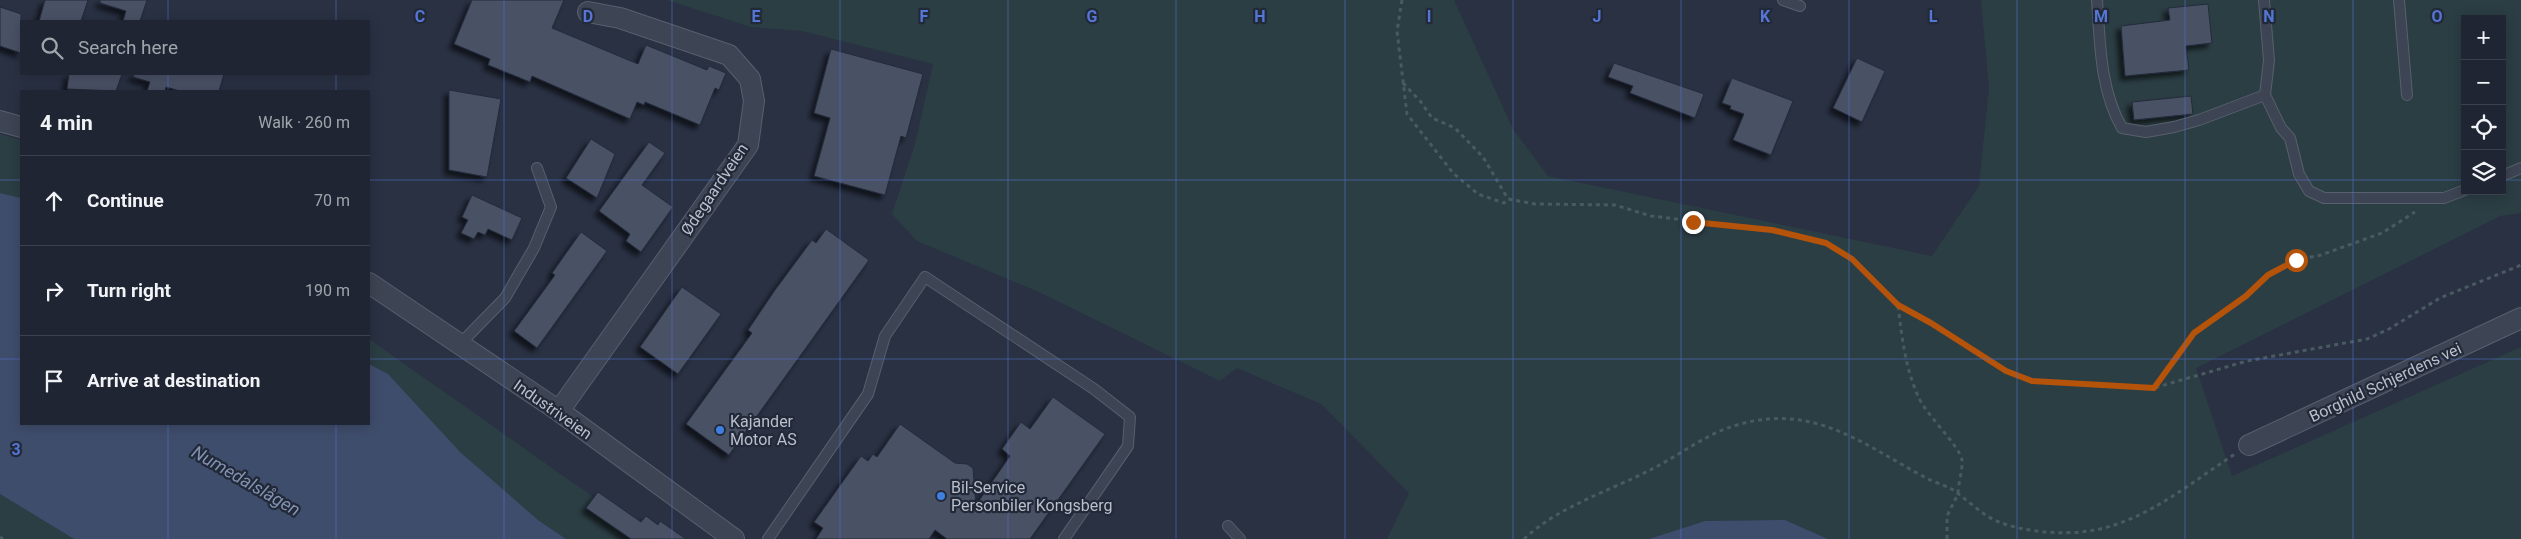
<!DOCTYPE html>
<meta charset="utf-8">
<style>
:root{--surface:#1f2532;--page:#272d3a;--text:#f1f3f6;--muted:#a1a5ac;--line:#3c424d}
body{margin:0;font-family:Roboto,sans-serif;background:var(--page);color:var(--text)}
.controls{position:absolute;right:15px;top:15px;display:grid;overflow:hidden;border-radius:0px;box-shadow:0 2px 12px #0003}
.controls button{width:45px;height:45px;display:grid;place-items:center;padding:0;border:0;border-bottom:1px solid var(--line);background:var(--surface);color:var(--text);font:25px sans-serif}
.stop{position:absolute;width:15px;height:15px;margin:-11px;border:4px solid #b45309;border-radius:50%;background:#fff}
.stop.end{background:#b45309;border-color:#fff;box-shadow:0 1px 5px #0008}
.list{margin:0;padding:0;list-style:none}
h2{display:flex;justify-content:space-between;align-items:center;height:65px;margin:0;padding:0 20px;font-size:21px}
h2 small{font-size:16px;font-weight:400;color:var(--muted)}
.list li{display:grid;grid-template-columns:32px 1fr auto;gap:15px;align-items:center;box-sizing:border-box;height:90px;padding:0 20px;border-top:1px solid var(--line)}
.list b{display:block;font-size:19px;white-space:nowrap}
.list em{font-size:16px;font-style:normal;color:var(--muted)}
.icon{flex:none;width:28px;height:28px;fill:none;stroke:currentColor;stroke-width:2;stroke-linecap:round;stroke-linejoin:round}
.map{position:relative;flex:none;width:2521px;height:539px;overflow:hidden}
.search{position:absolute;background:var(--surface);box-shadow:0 2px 12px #0003;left:20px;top:20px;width:350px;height:55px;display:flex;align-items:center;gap:12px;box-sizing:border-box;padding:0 18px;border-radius:0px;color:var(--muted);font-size:19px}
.panel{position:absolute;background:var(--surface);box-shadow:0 2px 12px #0003;left:20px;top:90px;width:350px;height:335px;border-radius:0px}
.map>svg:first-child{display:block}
.green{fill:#2b3e44;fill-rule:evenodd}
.water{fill:#3f4d6c}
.building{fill:#485165;stroke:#242b3a;filter:url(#shadow)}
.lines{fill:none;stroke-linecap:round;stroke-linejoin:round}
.lane-casing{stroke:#585f6d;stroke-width:12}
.street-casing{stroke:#585f6d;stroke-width:22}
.path{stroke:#495b60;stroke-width:3;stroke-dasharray:4 4;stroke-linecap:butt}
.lane{stroke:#3d4453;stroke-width:10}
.street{stroke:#3d4453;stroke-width:20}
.route{stroke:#b45309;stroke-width:6}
.grid{fill:none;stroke:#5476d4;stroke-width:1;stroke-opacity:0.55}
.shop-dot{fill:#3f7fe0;stroke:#222938;stroke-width:2}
.labels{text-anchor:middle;stroke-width:4.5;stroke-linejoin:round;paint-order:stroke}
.street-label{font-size:16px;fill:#babfcc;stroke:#222938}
.poi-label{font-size:16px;fill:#babfcc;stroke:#222938;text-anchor:start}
.water-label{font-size:18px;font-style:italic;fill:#8392b2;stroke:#222938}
.grid-label{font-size:16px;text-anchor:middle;font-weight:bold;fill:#5476d4;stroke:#222938;stroke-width:4.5;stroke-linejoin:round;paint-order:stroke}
</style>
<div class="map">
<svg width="2521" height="539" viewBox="0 0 2521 539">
<defs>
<filter id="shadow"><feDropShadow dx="-4.5" dy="4.5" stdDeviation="2.5" flood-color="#0009"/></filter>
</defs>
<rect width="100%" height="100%" fill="#293143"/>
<!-- green -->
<path class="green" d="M667,0H1454L1513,129L1548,176L1932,256L1979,186L1989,87L1981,0H2521V213L2500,216L2196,368L2232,476L2521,347V539H1828L1785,520L1705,521L1649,539H1387L1409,493L1321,404L1237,368L1220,381L1039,292L917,241L892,214L915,144L933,64L802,31L751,27ZM2465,19H2502V191H2465Z
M0,134L21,140V198L0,193Z
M369,339L653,539H566L538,520L459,452L388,374L369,364Z
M0,494L74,539H0Z"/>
<!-- water -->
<path class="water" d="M0,193L21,198V424H369V364L388,374L460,452L538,520L566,539H74L0,494Z
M1785,520L1828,539H1649L1705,521Z"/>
<!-- building -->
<path class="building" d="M45,0H88L81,21H39Z
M100,0H147L140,21H123L126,11L100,3Z
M472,0H564L552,28L638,64L646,45L707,70L709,66L726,73L719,90L715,88L700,125L645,102L644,105L637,102L630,119L532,76L530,82L488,65L490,59L454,44Z
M2208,4L2212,43L2186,46L2189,70L2125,76L2121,26L2170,20L2168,8Z
M0,7L21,14V53L0,46Z
M831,49L923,74L906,138L901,136L885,195L814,176L830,118L814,113Z
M1857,58L1885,71L1862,122L1833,108Z
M1614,63L1704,94L1695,118L1630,93L1633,86L1608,77Z
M69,74H122L116,91L67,89Z
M134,74H224L219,91H180L166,87L165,91H147L150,82L133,77Z
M1732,78L1793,101L1771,155L1733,140L1744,114L1730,109L1731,106L1722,103Z
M449,90L501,99L487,177L449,170Z
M2191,96L2193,114L2134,120L2132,102Z
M591,139L615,154L597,198L566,178Z
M649,142L665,153L642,185L673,207L641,252L626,241L630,234L599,211Z
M472,195L522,218L512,240L488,229L485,235L478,232L474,239L461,233L468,220L462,217Z
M826,229L869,260L729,455L686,424L752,333L748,330L775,290L812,240L816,243Z
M581,232L607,251L537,348L514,331L555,275L552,273Z
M682,287L721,314L678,374L640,347Z
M1053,397L1105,434L1030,539H947L935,530L929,539H816L823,528L814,522L861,456L868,461L873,454L877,457L900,424L955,463L967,464L973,468L976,505L1010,456L1002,449L1021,422L1030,429Z
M598,492L641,522L646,516L658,525L660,521L686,539H631L586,508Z"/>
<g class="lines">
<defs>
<path id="lane" d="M1783,0L1800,6
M2097,0C2100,42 2100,90 2122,128L2146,132L2174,127L2199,120L2265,95L2269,60L2264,0
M2399,0L2407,95
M2265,95L2281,128L2290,138L2299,174L2309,191L2324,198H2444L2465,190
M2502,176L2521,168
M460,344L505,298L534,248L551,207L537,168
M1228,526L1240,539
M768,539L868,394L885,336L925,277L1094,389L1130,417L1128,446L1064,539"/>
<path id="street" d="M0,121L21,127
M369,283L559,411L734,539
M559,411L748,145L754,101L750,79L729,55L620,18L588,12
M2249,445L2521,318"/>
</defs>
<!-- lane casing -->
<use href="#lane" class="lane-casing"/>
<!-- street casing -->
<use href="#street" class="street-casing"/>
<!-- path -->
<path class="path" d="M1402,0L1397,31L1407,114L1453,173L1478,194L1504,203L1508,199L1535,204L1615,205L1651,216L1772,230L1826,243L1852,259L1897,305L1931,323L2006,371L2032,381L2154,388L2247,361L2367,339L2389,329L2440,298L2521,265
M1403,83L1421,102L1432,118L1455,128L1483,157L1508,199
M1898,306C1902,337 1905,367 1918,396C1926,415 1959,445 1962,460C1963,469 1958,484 1958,494
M2154,388L2194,333L2246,296L2269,275L2295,260L2321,255L2382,233L2415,212
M0,537L3,539
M1524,539C1559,506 1610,491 1652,469C1680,455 1707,433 1737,425C1814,402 1864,445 1928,479C1935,482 1943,485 1950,488C1966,498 1981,515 1999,522C2025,532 2061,535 2089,531C2144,523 2190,483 2235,454
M1947,539V516L1958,494"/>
<!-- lane -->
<use href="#lane" class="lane"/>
<!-- street -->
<use href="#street" class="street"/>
</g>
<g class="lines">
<!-- route -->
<path class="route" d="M1693,222L1772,230L1826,243L1852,259L1898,305L1931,323L2006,371L2032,381L2154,388L2194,333L2246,296L2268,275L2296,260"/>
</g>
<!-- grid -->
<path class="grid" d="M168,0V21M336,0V21M504,0V539M672,0V539M840,0V539M1008,0V539M1176,0V539M1345,0V539M1513,0V539M1681,0V539M1849,0V539M2017,0V539M2185,0V539M2353,0V539M168,74V91M336,74V91M0,180H21M369,180H2465M2502,180H2521M0,359H21M369,359H2521M168,424V539M336,424V539"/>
<!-- markers -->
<g class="shop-dot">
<circle cx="720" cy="430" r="5"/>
<circle cx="941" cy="496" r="5"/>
</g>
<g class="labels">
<!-- street labels -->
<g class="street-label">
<text transform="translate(714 189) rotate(-56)" y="6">Ødegaardveien</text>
<text transform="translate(2385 382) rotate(-25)" y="6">Borghild Schjerdens vei</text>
<text transform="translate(553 409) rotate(35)" y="6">Industriveien</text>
</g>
<!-- poi labels -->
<g class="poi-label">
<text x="730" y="427">Kajander<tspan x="730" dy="18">Motor AS</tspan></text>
<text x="951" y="493">Bil-Service<tspan x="951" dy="18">Personbiler Kongsberg</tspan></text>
</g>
<!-- water labels -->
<g class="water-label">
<text transform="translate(246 481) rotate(30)" y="6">Numedalslågen</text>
</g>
</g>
<g class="grid-label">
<text x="420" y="22">C</text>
<text x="588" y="22">D</text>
<text x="756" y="22">E</text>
<text x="924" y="22">F</text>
<text x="1092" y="22">G</text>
<text x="1260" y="22">H</text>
<text x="1429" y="22">I</text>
<text x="1597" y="22">J</text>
<text x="1765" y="22">K</text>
<text x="1933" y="22">L</text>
<text x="2101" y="22">M</text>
<text x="2269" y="22">N</text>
<text x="2437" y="22">O</text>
<text x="16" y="455">3</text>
</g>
</svg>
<div class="controls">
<button>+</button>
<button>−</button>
<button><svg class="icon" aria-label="locate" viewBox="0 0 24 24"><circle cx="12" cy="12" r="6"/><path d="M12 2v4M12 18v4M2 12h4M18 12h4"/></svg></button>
<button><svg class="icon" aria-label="layers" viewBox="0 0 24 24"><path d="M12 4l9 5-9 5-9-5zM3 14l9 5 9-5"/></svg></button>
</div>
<div class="stop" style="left:2296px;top:260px"></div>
<div class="stop end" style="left:1693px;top:222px"></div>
<div class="search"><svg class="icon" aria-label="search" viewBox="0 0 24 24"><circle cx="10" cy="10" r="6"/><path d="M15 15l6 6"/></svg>Search here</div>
<section class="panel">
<h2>4 min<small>Walk · 260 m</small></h2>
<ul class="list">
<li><svg class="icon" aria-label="ahead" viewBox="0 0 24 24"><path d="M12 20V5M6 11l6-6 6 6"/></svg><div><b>Continue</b></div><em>70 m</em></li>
<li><svg class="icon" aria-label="right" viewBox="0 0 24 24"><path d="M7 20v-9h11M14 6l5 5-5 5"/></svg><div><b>Turn right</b></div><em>190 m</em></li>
<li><svg class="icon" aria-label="arrive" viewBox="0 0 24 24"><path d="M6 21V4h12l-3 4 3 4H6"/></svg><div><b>Arrive at destination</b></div></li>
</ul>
</section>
</div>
